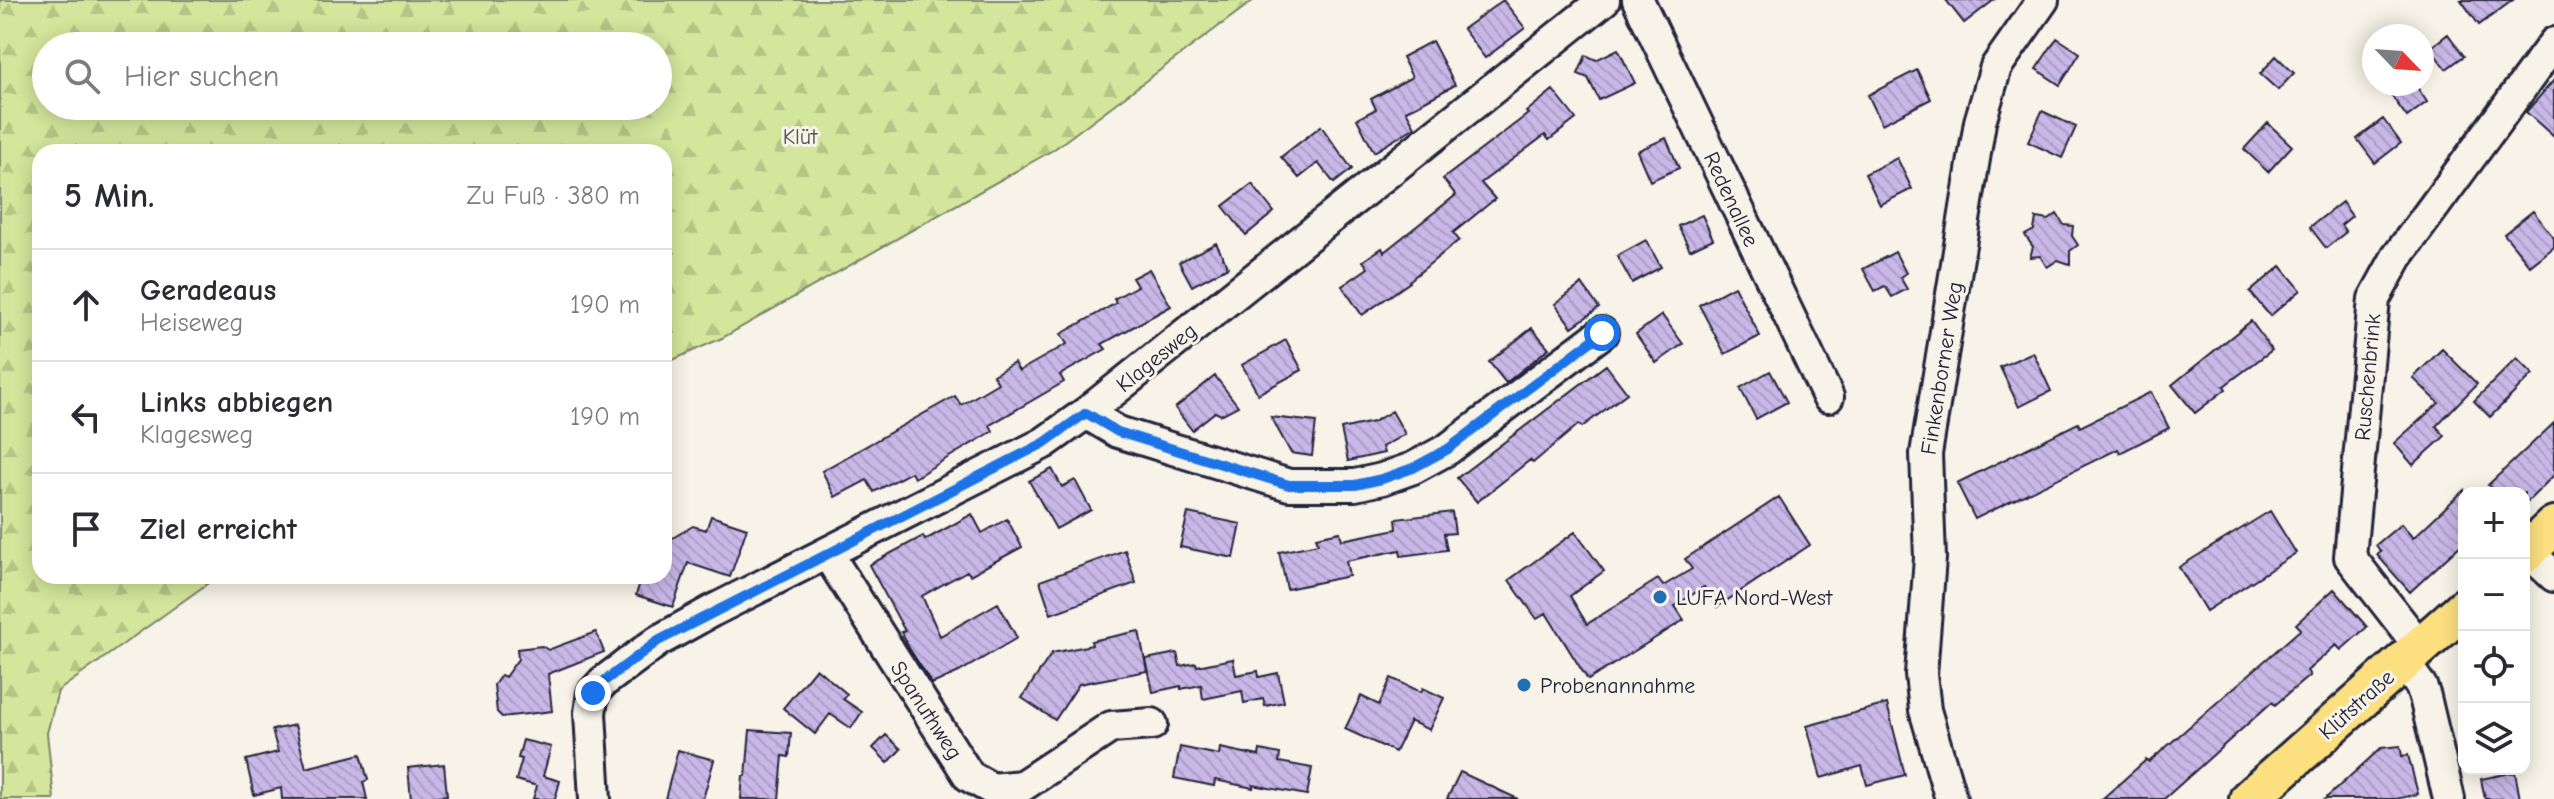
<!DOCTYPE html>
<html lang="de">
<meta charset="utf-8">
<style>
:root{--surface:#fff;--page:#f7f7f7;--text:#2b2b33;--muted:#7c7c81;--line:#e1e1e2}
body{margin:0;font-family:"Comic Neue",sans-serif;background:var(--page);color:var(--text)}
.controls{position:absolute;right:24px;bottom:24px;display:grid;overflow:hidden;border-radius:16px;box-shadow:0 4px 20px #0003}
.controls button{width:72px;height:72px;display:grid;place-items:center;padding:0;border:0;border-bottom:2px solid var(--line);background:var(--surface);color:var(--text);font:40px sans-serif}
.compass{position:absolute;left:2362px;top:24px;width:72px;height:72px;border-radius:50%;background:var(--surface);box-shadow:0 4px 20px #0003;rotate:115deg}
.stop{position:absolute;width:24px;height:24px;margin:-18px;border:6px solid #1a73e8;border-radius:50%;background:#fff}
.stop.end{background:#1a73e8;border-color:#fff;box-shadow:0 2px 8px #0008}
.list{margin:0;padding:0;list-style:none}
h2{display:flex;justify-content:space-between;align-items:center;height:104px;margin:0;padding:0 32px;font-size:34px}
h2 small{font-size:26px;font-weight:400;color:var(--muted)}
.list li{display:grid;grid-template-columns:52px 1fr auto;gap:24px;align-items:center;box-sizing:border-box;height:112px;padding:0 32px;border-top:2px solid var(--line)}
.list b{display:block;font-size:30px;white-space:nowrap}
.list p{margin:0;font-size:26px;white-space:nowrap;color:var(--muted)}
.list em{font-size:26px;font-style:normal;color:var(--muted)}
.icon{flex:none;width:44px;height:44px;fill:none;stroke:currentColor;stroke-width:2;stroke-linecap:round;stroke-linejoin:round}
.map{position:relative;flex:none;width:2554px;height:799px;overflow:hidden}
.search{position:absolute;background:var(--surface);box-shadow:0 4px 20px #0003;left:32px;top:32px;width:640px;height:88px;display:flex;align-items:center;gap:20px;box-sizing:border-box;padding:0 28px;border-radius:44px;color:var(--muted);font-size:30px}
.panel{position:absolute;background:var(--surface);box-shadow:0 4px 20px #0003;left:32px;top:144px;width:640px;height:440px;border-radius:24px}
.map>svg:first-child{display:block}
.forest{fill:url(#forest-firs);stroke:#7a846b;stroke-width:2;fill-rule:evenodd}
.building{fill:url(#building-back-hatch);stroke:#22223b;stroke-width:2}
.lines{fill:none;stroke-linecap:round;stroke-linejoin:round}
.minor-casing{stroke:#22223b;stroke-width:36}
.major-casing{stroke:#22223b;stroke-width:44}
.minor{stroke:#f7f3e8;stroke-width:30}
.major{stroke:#fce080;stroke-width:38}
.route{stroke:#1a73e8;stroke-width:10}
.poi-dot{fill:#1f6fb2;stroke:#f7f3e8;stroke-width:3}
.labels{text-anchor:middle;stroke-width:6;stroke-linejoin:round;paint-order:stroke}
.park-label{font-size:22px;fill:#4e5353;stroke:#f7f3e8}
.street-label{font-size:22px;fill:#22223b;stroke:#f7f3e8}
.poi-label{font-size:22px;fill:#22223b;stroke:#f7f3e8;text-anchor:start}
</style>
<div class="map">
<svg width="2554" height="799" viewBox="0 0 2554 799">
<defs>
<pattern id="forest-firs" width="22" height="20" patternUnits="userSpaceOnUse" patternTransform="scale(2)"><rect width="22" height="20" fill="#d3e69b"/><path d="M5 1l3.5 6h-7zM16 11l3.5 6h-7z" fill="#b5c586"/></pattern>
<pattern id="building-back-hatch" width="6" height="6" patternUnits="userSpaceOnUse" patternTransform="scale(2)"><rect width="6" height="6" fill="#c9b7e7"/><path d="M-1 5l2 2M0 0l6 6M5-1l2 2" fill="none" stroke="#ac9dc7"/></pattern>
</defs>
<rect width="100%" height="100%" fill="#f7f3e8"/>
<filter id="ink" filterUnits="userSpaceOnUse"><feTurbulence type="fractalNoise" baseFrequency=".0125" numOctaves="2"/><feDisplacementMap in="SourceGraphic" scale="16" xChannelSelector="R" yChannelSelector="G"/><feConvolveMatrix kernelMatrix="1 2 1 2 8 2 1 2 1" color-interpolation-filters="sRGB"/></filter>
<g filter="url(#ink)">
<!-- forest -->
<path class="forest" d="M0,0H1254L1053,150L722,338L664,364V152H40V576H218L58,691L47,733L54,799H0ZM46,46H658V106H46Z"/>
<!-- building -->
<path class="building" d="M1503,0L1525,28L1485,58L1463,29Z
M1946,0H1994L1964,23Z
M2461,0H2513L2479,25Z
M2448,34L2464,56L2446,69L2430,48Z
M2057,38L2080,53L2060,85L2036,69Z
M1432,41L1455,85L1406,111L1415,127L1374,152L1357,119L1376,109L1371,99L1412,77L1402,57Z
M1618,49L1635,83L1599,100L1588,78L1578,74L1586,55L1596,60Z
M2276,56L2294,73L2278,90L2260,74Z
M1917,70L1931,99L1882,124L1868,95Z
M2554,80V137L2526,112Z
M2383,84H2415L2427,102L2407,117Z
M1553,90L1576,119L1549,140L1545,135L1481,183L1495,199L1453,233L1459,240L1409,281L1410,282L1362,315L1342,286L1368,268L1363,261L1382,248L1384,252L1456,195L1443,179L1528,114L1526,112Z
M2042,111L2076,127L2062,158L2028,142Z
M2383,119L2401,143L2375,163L2357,139Z
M2268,123L2292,146L2268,172L2244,149Z
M1321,126L1352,169L1334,183L1318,163L1299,178L1281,157Z
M1666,138L1679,168L1650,181L1637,151Z
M1897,158L1912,189L1880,205L1865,174Z
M1252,184L1274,212L1246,235L1223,206Z
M2342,202L2352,216L2341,225L2346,232L2326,248L2310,227Z
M2533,211L2554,238V247L2530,266L2504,234Z
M2057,214L2064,225L2073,226L2072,236L2078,245L2070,251V264L2058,260L2047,267L2040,256L2030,257L2033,247L2025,235L2034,230L2036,218L2049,220Z
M1702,215L1713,239L1690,250L1678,226Z
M1646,240L1661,267L1632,283L1617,256Z
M1216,243L1228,267L1192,286L1179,262Z
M1895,252L1906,273L1900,277L1907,289L1892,297L1885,286L1875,291L1863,269Z
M2281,266L2301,290L2270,316L2250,292Z
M1149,269L1171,306L1102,344L1106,349L1060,375L1064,382L990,425L993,431L934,466L914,478L911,472L874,492L867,480L835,497L822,471L955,396L961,405L998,383L993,375L1014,363L1019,371L1067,344L1061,334L1116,303L1114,299L1137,286L1132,278Z
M1582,284L1599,308L1572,327L1555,304Z
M1734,286L1760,336L1725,354L1699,305Z
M1662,315L1683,344L1656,363L1636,334Z
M2251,321L2272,350L2224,386L2226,389L2195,413L2172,385Z
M1532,328L1549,348L1506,383L1489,362Z
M1286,340L1302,370L1258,394L1242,365Z
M2442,349L2477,384L2436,426L2445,436L2413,465L2394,443L2439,403L2413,378Z
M2033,352L2051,391L2019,407L2000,367Z
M2517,358L2533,374L2490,417L2474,401Z
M1606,365L1627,393L1582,427L1579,424L1533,463L1530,460L1477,502L1457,478Z
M1770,371L1787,402L1756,419L1740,388Z
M1215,376L1238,406L1221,415L1215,412L1192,430L1175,408Z
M2151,392L2169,428L2120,453L2118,449L1975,519L1957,483L2078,423L2080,427Z
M1392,411L1405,434L1382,447L1384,453L1348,461L1341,429L1373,422Z
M1271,417L1316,422L1312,456L1291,453Z
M2554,423V475L2524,505V493H2496L2488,485Z
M1052,469L1062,487L1075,480L1091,510L1056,529L1029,481Z
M2464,490V542L2410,592L2377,555L2381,552L2376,545L2401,524L2413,538Z
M1779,497L1810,545L1717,607L1704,587L1675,606L1684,620L1588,680L1546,613L1537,619L1509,580L1575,532L1604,571L1570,596L1587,624L1658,579L1663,586L1692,569L1685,559Z
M2270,511L2296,553L2206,611L2179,567Z
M1452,512L1455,533L1444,534L1447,550L1401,556L1400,550L1346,561L1349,576L1287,589L1279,552L1318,544L1316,537L1340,532L1342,540L1397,529L1396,519Z
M1188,513L1241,524L1234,558L1180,547Z
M972,514L982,533L1007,519L1022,547L970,575L967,571L922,596L940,636L998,603L1017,638L959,672L932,684L909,648L901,632L905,631L869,565L923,536L925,540Z
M711,516L747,528L730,577L688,563L673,607L636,595L642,576H664V543L693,526L706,530Z
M1125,550L1136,583L1051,614L1040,581Z
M2334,589L2367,627L2341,650L2336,645L2307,671L2310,675L2275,705L2272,702L2164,799H2102L2146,760L2149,762L2301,629L2296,624Z
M1139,631L1147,671L1079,684L1055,720L1022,698L1052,653L1092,645L1091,641Z
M596,632L604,652L548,674L552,711L502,717L497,712L494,685L501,675L505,677L518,659L517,649L542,646L548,650Z
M1177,653L1180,666L1196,663L1197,666L1233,659L1236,675L1258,671L1259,677L1278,673L1284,702L1265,706L1263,699L1244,703L1242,691L1203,699L1201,685L1181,689V686L1153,692L1146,659Z
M816,668L847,694L843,699L862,712L851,728L830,714L815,734L783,708Z
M1391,678L1421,692L1423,688L1444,698L1429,730L1410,721L1395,752L1345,729L1361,696L1379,705Z
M1887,704L1905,775L1867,785L1862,766L1821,778L1807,726Z
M295,725L306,768L361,754L368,780L363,782L367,799H282L281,788L254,795L246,760L278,752L272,730Z
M750,730L791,733L789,757L783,756L779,799H741L743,776H746Z
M886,735L901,749L888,763L873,748Z
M523,740L551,747L543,776L560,781L555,799H533L537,786L516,780L522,759L518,758Z
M2400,746L2402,756L2408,755L2418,794L2396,799H2325L2381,748Z
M1180,747L1219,755L1220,748L1259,756L1260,750L1280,754L1279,762L1312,768L1307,795L1253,785V788L1215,780L1214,786L1174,778Z
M678,750L714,760L703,799H665Z
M444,764L447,795L411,799L408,768Z
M1460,772L1518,799H1447Z
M2515,772L2520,799H2485L2481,779Z"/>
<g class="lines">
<defs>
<path id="minor" d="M1638,0L1828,397
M1086,413L1118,432L1289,485H1355L1382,479L1413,468L1448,449L1602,333
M2527,551L2554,576
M827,553L969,776L992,789L1022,786L1111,727L1152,724
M2420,647L2350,557L2374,299L2397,257L2554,43
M2403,662L2421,686L2425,697L2449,799
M595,799L590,713L593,693L603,682L658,641L712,611L1044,443L1086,413L1604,0
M1951,799L1925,710L1921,674L1930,558L1926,454L1980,122L1996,67L2043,0"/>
<path id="major" d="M2524,554L2554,526
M2249,799L2464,608"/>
</defs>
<!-- minor casing -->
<use href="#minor" class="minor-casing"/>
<!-- major casing -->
<use href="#major" class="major-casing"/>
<!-- minor -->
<use href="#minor" class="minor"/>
<!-- major -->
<use href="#major" class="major"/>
</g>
</g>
<g class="lines" filter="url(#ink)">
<!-- route -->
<path class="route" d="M593,693L603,682L658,641L1044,443L1086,413L1118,432L1289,485H1355L1382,479L1413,468L1448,449L1602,333"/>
</g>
<!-- markers -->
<g class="poi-dot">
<circle cx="1660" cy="597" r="8"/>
<circle cx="1524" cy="685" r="8"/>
</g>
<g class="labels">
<!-- park labels -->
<g class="park-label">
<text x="800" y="144">Klüt</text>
</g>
<!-- street labels -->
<g class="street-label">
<text transform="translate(1732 199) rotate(65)" y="8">Redenallee</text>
<text transform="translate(1156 357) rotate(-39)" y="8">Klagesweg</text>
<text transform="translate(1941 368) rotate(-81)" y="8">Finkenborner Weg</text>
<text transform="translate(2367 377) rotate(-85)" y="8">Ruschenbrink</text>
<text transform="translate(2356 704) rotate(-42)" y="8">Klütstraße</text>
<text transform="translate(927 710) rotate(57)" y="8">Spanuthweg</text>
</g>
<!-- poi labels -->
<g class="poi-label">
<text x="1676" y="605">LUFA Nord-West</text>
<text x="1540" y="693">Probenannahme</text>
</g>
</g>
</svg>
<div class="controls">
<button>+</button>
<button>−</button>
<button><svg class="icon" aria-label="locate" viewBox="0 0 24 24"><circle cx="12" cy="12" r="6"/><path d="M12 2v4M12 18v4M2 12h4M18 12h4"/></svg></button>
<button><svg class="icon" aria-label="layers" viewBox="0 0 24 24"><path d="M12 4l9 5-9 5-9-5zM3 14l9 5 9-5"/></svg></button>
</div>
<svg class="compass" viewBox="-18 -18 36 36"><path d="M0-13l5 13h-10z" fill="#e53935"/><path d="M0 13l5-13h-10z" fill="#7c7c81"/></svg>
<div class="stop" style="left:1602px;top:333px"></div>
<div class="stop end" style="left:593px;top:693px"></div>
<div class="search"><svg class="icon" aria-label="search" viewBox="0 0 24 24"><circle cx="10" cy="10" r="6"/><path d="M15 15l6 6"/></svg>Hier suchen</div>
<section class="panel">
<h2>5 Min.<small>Zu Fuß · 380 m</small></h2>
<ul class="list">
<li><svg class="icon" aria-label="ahead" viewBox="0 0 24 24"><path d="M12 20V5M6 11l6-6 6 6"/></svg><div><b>Geradeaus</b><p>Heiseweg</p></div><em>190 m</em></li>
<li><svg class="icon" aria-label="left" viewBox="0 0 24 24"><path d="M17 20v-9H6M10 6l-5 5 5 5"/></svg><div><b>Links abbiegen</b><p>Klagesweg</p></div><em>190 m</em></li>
<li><svg class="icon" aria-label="arrive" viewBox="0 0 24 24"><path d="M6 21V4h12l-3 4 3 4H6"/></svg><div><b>Ziel erreicht</b></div></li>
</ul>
</section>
</div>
